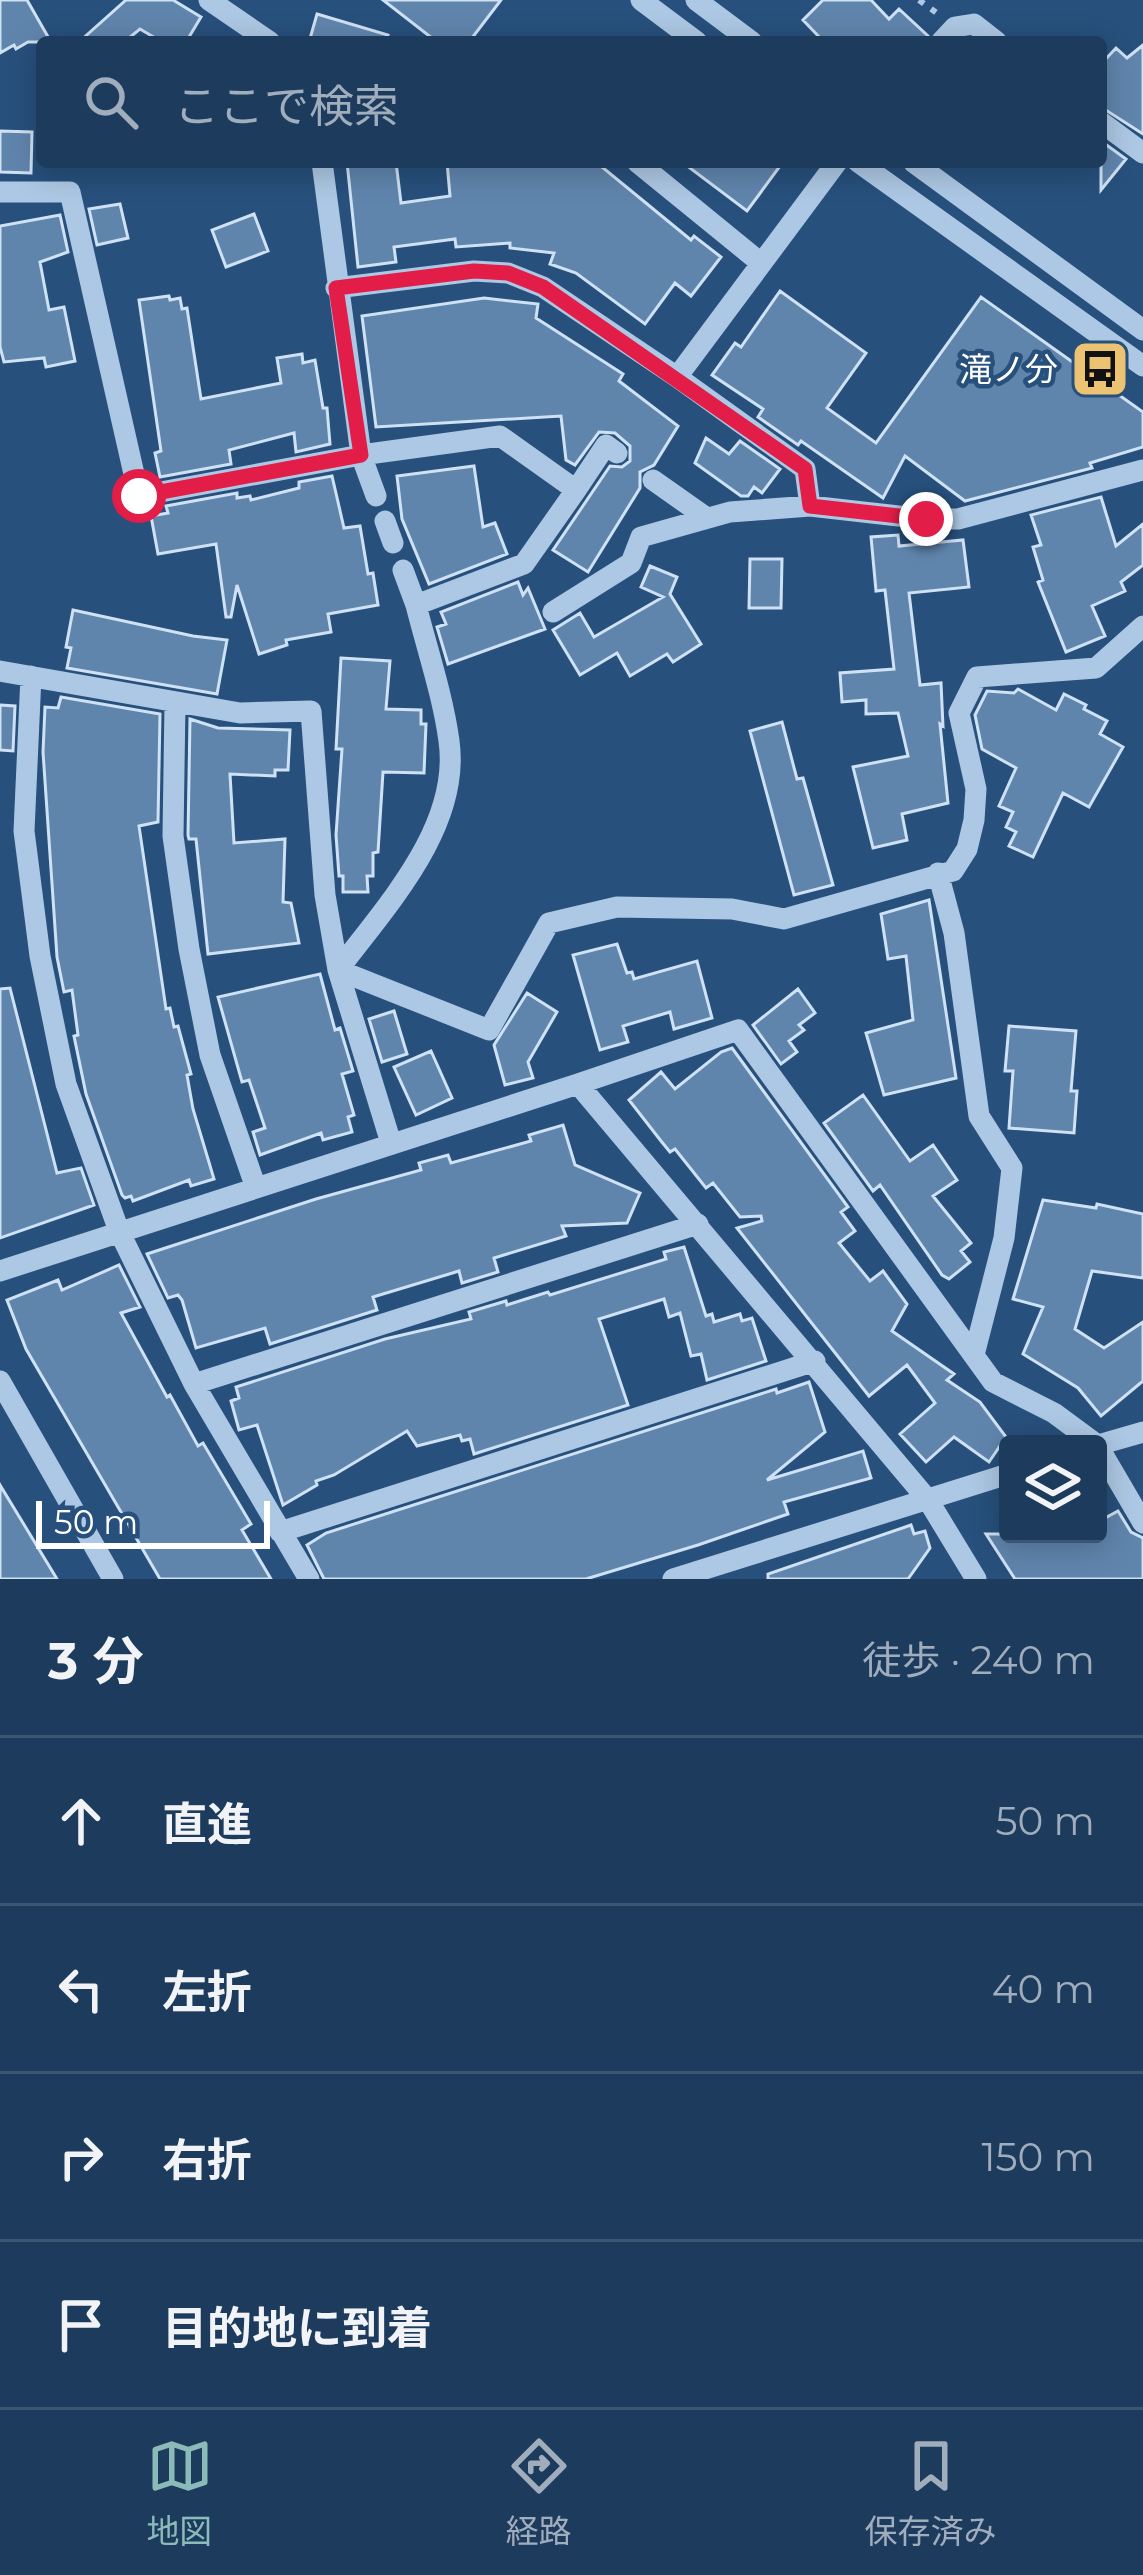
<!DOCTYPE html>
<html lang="ja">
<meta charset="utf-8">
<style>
:root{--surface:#1d3c5d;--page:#2a4766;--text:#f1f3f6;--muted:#a0adbc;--line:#3b5672;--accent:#8bbbb9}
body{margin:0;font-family:Montserrat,"Noto Sans JP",sans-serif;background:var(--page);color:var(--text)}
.controls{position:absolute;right:36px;bottom:36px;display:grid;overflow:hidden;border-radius:12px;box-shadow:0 6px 30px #0003}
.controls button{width:108px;height:108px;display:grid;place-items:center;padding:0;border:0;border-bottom:3px solid var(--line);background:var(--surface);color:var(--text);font:60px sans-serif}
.scale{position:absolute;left:36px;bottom:30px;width:234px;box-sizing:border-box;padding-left:12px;border:6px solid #fff;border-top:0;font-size:33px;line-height:42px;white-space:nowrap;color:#fff;-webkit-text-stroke:9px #27507c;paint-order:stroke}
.stop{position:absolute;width:36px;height:36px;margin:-27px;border:9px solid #e11d48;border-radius:50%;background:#fff}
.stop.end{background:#e11d48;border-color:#fff;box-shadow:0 3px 12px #0008}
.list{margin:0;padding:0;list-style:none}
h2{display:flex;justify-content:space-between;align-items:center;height:156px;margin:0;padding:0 48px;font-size:51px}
h2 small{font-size:39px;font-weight:400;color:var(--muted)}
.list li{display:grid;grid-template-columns:78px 1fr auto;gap:36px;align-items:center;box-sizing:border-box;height:168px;padding:0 48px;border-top:3px solid var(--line)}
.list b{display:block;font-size:45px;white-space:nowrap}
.list em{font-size:39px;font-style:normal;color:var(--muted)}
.icon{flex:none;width:66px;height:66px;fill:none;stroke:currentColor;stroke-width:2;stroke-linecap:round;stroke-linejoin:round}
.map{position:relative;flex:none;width:1143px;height:1579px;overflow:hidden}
.search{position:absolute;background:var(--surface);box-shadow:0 6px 30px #0003;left:36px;right:36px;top:36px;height:132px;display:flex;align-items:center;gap:30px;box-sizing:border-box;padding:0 42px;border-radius:12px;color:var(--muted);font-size:45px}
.sheet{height:828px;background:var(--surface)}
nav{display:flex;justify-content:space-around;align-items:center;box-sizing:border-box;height:168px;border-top:3px solid var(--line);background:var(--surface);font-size:33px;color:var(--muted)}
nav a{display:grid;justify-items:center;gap:6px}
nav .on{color:var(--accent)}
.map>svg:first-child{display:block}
.building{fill:#6085ad;stroke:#cfe1f4;stroke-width:3}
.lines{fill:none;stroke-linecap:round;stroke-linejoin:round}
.path{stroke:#adc8e4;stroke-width:6;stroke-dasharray:6 9;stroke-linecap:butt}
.minor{stroke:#adc8e4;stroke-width:21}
.route{stroke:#e11d48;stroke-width:15}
.labels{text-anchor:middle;stroke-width:9;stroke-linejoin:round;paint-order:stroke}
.poi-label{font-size:33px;fill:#fff;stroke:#27507c;text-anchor:end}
</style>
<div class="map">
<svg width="1143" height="1579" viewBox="0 0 1143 1579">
<rect width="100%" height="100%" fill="#27507c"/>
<!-- building -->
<path class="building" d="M0,0H27L51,42H28L16,49L14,45L0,53Z
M126,0H173L201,17L186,42H162L140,29L124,42H79Z
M383,0H501L469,42H437Z
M823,0H871L889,19L899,9L928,36L926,42H824L803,20Z
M317,14L388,35L387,42H309Z
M1143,45V134L1101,107V64L1116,48L1127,58Z
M0,131L32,132L31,173L0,172Z
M1101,141L1126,159L1101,190Z
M347,162H396L401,203L450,196L447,162H596L691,240L694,236L721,257L691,296L675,283L645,324L576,273L550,264L554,253L510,248V243L456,247L455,239L394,247L396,262L358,267Z
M682,162H783L747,211Z
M120,204L128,238L97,245L89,209Z
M254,214L268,251L226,267L212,230Z
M60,215L68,252L40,262L49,310L64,307L75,361L46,367L44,358L4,362L0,347V226Z
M780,291L866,353L827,408L876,443L981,297L1143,412V447L1090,463L1092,468L965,501L905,456L883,498L801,441L798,445L758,417L763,409L712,375L735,343L741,347Z
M169,296L170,300L180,298L182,309L187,308L201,399L281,383L277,358L302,354L303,363L315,360L323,408H327L330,444L296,452L294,433L229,450L231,464L160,477L155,453L161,451L139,300Z
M484,298L538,304L536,318L623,374L619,381L678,426L654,465L640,472V488L588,572L553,550L610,466L622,467L630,461V446L615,433L599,432L575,465L566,460L561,416L376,427L362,316Z
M706,438L729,454L740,441L780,469L762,493L754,487L748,496H741L695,463Z
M474,466L483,527L495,523L507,554L429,584L402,519L397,476Z
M332,476L344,528L360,526L368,574L373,573L378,605L328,614L331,632L286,640L287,645L259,654L237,585L231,617H226L216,544L158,554L151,516L168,513L166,506L237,493V498L250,496L251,500L299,488V482Z
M1101,497L1116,546L1143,524V565L1121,582L1125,591L1092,606L1105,636L1066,652L1038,582L1043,580L1033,547L1041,545L1031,515Z
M898,535L899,546L963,540L969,587L909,593L920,685L941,683L943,726L940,724L948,803L902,814L907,840L873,848L853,767L908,756L898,713L866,714V700L842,702L840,673L894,669L885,590L876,591L871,537Z
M750,559H782L781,608H749Z
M650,566L677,577L670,594L701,644L673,662L667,654L630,676L617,653L580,675L553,630L580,613L594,637L663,597L641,587Z
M518,582L523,595L528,588L545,629L448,664L437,627L446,624L441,612Z
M73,610L193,636L227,640L217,694L67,668L71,648L66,647Z
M341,658L390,661L386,709L421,710V724H426L424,773L383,772L378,852L373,853V876H367L368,892H343V876H339L336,835L342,749H336Z
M1018,689L1056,710L1064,694L1086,705L1084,709L1107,721L1100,734L1123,747L1089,807L1063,793L1033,857L1009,846L1016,832L1006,827L1013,812L999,806L1016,768L982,749L975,715L987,691L1014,693Z
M61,697L160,714L158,822L139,826L166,1009L170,1008L174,1027L178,1026L191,1074L187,1075L193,1109L214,1179L191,1186L189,1180L133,1201L131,1196L125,1198L122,1195L86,1094L74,1036L78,1035L72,990L64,992L57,957L43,752L45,707L58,708Z
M0,705L15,706L13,751L0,750Z
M190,719L218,728L290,730L288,770H275V776L230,774L234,843L285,839L283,902L291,903L299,943L208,954L196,839H189L188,835Z
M782,722L797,779L803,778L833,885L794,895L750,731Z
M929,900L956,1078L884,1095L866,1033L913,1020L906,956L888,959L881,914Z
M617,944L627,973L632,972L634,979L697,961L712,1018L674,1029L670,1012L623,1026L628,1042L600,1050L573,955Z
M320,974L335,1030L340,1028L353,1071L342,1074L354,1115L348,1117L352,1132L323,1140L321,1133L260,1155L253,1132L265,1128L249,1080L242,1082L218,997Z
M10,988L57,1173L81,1168L94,1205L0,1238V989Z
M798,989L815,1013L799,1025L804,1030L789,1041L797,1052L781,1064L753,1025Z
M527,993L557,1012L528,1062L533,1078L505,1085L494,1045Z
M394,1011L407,1054L382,1062L369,1019Z
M1009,1026L1076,1031L1071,1091H1077L1074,1133L1009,1128L1013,1071H1005Z
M732,1048L848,1207L841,1212L855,1231L839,1243L870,1281L883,1271L907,1304L892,1331L954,1374L947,1380L980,1402L1006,1437L989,1462L954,1437L926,1462L900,1434L935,1403L907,1365L869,1396L737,1228L762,1221L761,1216L740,1217L713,1183L706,1188L675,1149L670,1152L661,1141L629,1100L661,1072L675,1089L721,1052Z
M431,1051L452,1098L416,1115L394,1067Z
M863,1095L910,1161L933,1145L957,1180L933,1196L971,1243L961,1251L970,1262L949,1279L942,1275L880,1185L873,1191L824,1123Z
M563,1125L575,1165L640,1193L627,1223L562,1226L566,1236L494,1258L498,1272L462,1283L459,1271L373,1297L377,1310L270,1344L265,1328L196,1348L182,1300L178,1295L168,1298L147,1254L316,1199L421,1170L419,1163L448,1155L451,1163L531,1141L529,1135Z
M1043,1200L1096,1208L1097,1204L1143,1214V1278L1092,1271L1075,1329L1104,1348L1143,1322V1381L1101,1416L1078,1388L1023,1354L1043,1307L1013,1299Z
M684,1247L706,1316L712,1314L714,1322L740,1314L742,1321L752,1318L766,1361L707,1380L701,1354L691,1356L680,1313L669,1317L664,1299L599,1319L628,1405L474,1454L470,1439L462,1441L460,1435L417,1446L407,1431L334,1475L316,1481L317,1485L283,1505L257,1425L239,1430L231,1401L239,1398L236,1387L385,1339L471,1319L469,1312L506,1301L507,1305L548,1292L550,1295L666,1259L664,1252Z
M119,1265L140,1307L121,1313L167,1397L170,1395L198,1446L203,1443L251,1524L242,1530L271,1579H160L26,1349L7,1300L58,1280L62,1290Z
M809,1382L825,1432L767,1480L863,1451L871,1478L784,1502L788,1514L698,1545L586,1579H324L307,1545L326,1533L776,1389L777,1393Z
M0,1485L57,1579H0Z
M1118,1511L1131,1532L1143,1538V1579H1015L986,1534H1098V1522Z
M911,1525L914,1534L925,1531L930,1548L908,1579H768V1574Z"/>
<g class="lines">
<!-- path -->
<path class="path" d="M919,0L938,14"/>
<!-- minor -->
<path class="minor" d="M209,0L270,42
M641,0L697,42
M696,0L752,42
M941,42L955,27L974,24L997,42
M1101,122L1143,153
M322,162L361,455L376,496
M637,162L761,263
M858,162L1143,366
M913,162L1143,330
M0,192H70L139,496L361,455L500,436L576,490L524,564L416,605C427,649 443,696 449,741C461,827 386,906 338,970
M336,288L474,271L508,273L543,287L677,377L805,469L810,506
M677,377L837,162
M653,480L707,518
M576,490L606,445L617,453
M385,521L393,543
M403,570L416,605
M553,612L631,563L641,537L730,512L810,506L925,519H958L1143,470
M0,671L240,713L311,711L325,895L338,970L391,1143
M31,676L24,831L40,956L66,1084L119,1231L194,1384L309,1579
M175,702L173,836L189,949L210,1055L256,1188
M938,873L954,933L979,1116L1012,1168L1004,1238L974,1355
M338,970L489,1030L549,923L617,907L732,909L784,919L953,871L967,849L974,820L976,789L959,713L977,677L1096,668L1143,626
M578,1084L738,1030L993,1382L1054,1413L1096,1444
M0,1271L578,1084L928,1500L976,1579
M0,1381L113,1579
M194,1384L698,1224
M1098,1445L1143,1432
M1098,1446L1143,1523
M280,1532L815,1361
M673,1579L1008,1474"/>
</g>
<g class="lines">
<!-- route -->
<path class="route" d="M139,496L361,455L336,288L474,271L508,273L543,287L805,469L810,506L926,519"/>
</g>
<!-- icons -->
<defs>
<symbol id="bus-square" viewBox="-11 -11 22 22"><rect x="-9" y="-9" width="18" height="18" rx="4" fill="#ecc373" stroke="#27507c"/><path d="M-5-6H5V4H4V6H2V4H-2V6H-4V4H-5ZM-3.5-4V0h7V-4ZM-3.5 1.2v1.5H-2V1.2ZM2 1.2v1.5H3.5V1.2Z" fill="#111"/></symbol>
</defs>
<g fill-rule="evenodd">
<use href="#bus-square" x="1067" y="336" width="66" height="66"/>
</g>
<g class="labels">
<!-- poi labels -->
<g class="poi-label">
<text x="1058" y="381">滝ノ分</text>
</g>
</g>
</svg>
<div class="controls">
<button><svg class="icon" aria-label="layers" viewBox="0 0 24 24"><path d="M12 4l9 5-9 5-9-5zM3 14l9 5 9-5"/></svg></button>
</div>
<div class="scale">50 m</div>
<div class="stop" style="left:139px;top:496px"></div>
<div class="stop end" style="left:926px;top:519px"></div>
<div class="search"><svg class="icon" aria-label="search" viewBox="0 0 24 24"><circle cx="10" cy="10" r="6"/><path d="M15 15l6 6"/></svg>ここで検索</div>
</div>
<section class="sheet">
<h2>3 分<small>徒歩 · 240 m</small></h2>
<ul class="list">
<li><svg class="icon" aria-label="ahead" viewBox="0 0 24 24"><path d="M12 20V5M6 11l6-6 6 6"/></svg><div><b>直進</b></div><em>50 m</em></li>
<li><svg class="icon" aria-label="left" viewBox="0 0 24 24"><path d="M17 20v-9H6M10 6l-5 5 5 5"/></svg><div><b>左折</b></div><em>40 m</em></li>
<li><svg class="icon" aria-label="right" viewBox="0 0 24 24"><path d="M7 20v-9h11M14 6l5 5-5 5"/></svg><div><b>右折</b></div><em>150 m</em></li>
<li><svg class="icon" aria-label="arrive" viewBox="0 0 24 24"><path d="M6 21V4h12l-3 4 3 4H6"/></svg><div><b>目的地に到着</b></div></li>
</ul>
</section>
<nav>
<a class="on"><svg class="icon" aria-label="map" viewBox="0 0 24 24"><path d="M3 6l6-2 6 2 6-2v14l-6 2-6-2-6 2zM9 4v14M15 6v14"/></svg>地図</a>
<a><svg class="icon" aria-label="directions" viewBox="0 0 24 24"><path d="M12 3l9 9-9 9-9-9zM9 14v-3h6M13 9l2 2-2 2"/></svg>経路</a>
<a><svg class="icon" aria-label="saved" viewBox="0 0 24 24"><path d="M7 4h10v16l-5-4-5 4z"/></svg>保存済み</a>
</nav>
